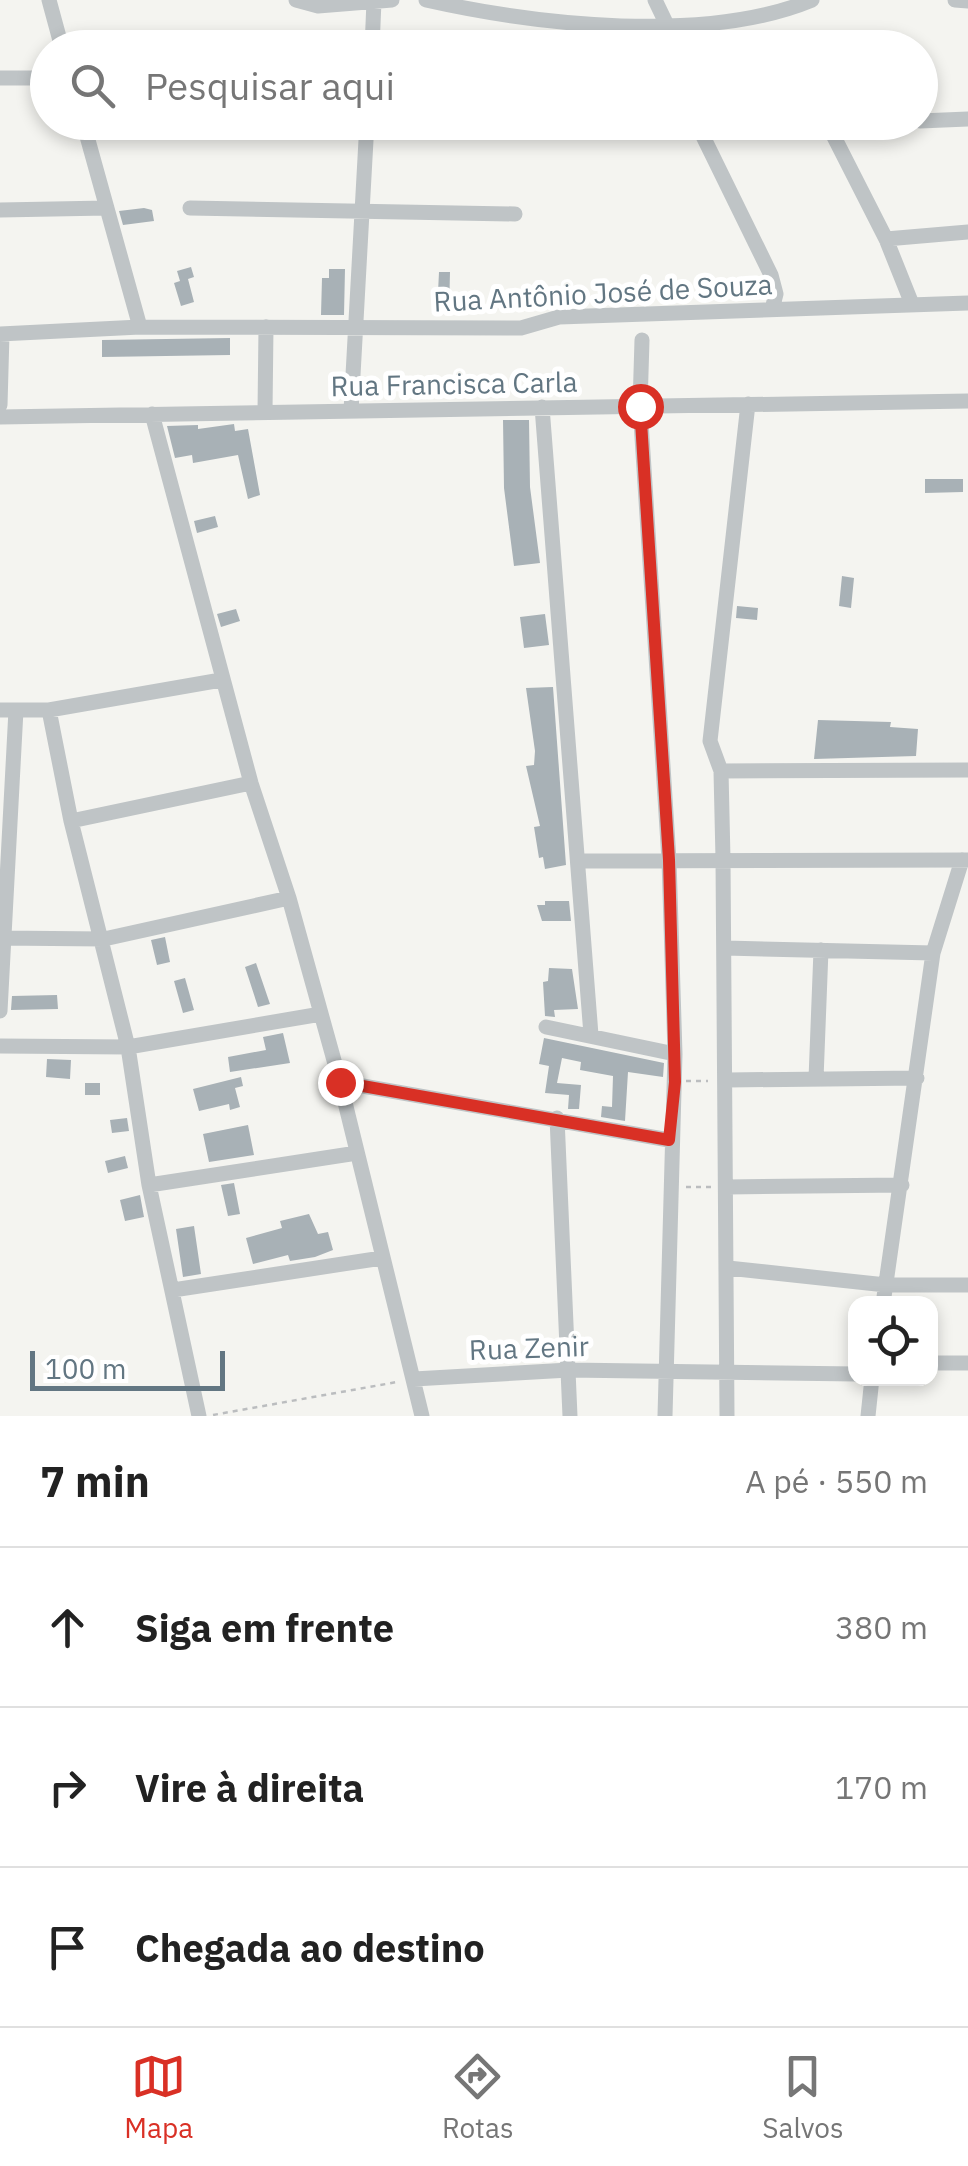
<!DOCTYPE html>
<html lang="pt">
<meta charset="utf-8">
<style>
:root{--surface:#fff;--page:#f6f6f6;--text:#222;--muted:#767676;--line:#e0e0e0;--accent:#d93025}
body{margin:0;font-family:"IBM Plex Sans",sans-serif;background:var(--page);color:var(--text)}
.controls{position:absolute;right:30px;bottom:30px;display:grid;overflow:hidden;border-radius:20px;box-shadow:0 5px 15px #0003}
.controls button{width:90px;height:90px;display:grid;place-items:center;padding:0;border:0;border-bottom:2px solid var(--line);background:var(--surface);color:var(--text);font:50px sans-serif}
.scale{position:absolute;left:30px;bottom:25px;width:195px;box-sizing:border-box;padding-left:10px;border:5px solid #627682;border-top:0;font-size:28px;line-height:35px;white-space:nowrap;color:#627682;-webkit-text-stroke:8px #fff;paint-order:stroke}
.stop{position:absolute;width:30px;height:30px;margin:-22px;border:8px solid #d93025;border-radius:50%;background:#fff}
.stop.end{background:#d93025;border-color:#fff;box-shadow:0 2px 10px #0008}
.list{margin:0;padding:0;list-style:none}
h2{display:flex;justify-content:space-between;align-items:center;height:130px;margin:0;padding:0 40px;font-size:42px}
h2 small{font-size:32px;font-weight:400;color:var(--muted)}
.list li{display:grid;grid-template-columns:65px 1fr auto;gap:30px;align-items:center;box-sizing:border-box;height:160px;padding:0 40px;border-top:2px solid var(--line)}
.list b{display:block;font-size:38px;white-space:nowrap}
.list em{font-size:32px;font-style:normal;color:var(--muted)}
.icon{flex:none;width:55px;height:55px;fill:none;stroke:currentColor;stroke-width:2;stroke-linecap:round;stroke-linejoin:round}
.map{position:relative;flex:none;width:968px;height:1416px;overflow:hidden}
.search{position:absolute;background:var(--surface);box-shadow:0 5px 15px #0003;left:30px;right:30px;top:30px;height:110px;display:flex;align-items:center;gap:25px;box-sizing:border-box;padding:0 35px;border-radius:55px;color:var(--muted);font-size:38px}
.sheet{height:610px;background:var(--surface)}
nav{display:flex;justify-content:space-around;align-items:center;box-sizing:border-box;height:140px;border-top:2px solid var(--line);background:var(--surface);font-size:28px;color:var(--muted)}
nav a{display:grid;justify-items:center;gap:5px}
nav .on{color:var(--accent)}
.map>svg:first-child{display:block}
.building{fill:#a8b1b6}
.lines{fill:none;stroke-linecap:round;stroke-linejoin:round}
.path{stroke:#bbbdbf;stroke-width:2.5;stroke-dasharray:5 5;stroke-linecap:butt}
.minor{stroke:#bfc4c6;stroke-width:15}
.route{stroke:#d93025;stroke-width:12}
.labels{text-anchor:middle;stroke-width:10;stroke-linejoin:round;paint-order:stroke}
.street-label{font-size:28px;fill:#627682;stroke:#fff}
</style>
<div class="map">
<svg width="968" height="1416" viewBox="0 0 968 1416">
<rect width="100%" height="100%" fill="#f4f4f0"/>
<!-- building -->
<path class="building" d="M118,126V138L99,139L96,127Z
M144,208L152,210L154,221L123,225L119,211Z
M191,267L194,277L188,279L194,302L181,306L174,283L180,281L177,271Z
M329,269H345L344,315H321L322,278H329Z
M439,272H450L449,313H437Z
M230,338V355L102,357V340Z
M503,420H529L530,487L540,563L514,566L504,488Z
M234,424L235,431L248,429L260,495L248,499L238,455L193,463L192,455L175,458L167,426L198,425V429Z
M925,479H963V492L925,493Z
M215,516L218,527L197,533L194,521Z
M842,576L854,578L851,608L839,606Z
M737,606L758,608L757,620L736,618Z
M236,609L240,621L221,627L217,614Z
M545,614L549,645L524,648L520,617Z
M553,687L566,865L545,869L543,857L539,858L534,827L540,826L526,766L534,765L535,751L526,688Z
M818,720L891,722L890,727L918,729L916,756L814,759Z
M545,901H569L571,921H542L537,905H545Z
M165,937L170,962L157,965L151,940Z
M256,963L270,1004L258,1007L245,967Z
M549,968L572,969L578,1009L554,1010L555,1017L545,1016L543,982L548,981Z
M185,978L194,1010L183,1013L174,981Z
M57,995L58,1009L11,1010L12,996Z
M283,1033L290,1063L230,1072L228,1057L266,1050L263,1037Z
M544,1038L664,1063L663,1077L628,1072L625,1121L601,1117L602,1106L612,1107L613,1076L580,1070L581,1062L562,1058L557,1083L581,1085L579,1109H568L569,1095L545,1093L549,1066L539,1064Z
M47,1059L71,1060L70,1079L46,1077Z
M241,1077L243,1086L235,1088L240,1107L230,1110L229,1104L199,1111L193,1089Z
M85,1083H100V1095H85Z
M127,1118L129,1131L112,1133L110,1120Z
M248,1125L254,1155L209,1162L203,1134Z
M125,1156L128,1168L108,1173L105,1161Z
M234,1183L240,1214L228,1216L221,1185Z
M140,1195L144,1217L125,1221L120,1200Z
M309,1214L318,1234L328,1232L333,1250L315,1257L290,1261L288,1255L253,1264L246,1238L282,1228L280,1221Z
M194,1226L201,1274L183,1277L176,1229Z"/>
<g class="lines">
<!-- path -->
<path class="path" d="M686,1081H708
M686,1187H713
M213,1415L397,1382"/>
<!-- minor -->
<path class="minor" d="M49,0L62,48
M296,0L318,6L392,0
M426,0C537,25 706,44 812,0
M655,0L667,25L663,48
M955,0L968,1
M372,48L374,1
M0,78H48
M920,121L968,119
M83,122L140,327
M696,122L771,275L776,294L772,309
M828,125L886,239L912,304
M704,133L893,122
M190,208L515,214
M0,210L107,208
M886,239L968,232
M0,334L140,327L521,328L559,317L968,303
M642,340L640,406L669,860L675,1054L665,1416
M0,405L2,334
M542,407L591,1035
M351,411L367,122
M265,412L266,327
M152,414L251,783L289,898L340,1082L422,1416
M0,417L968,401
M0,710H49L221,680
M49,710L71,821L128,1047L149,1185L199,1416
M721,771L968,770
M71,821L251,783
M580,861L968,860
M0,938L104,939L289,898
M725,948L933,953
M0,1011L16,710
M546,1027L675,1054
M0,1046L128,1047L321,1014
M816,1079L821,950
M728,1080L917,1078
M340,1082L669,1140
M557,1118L570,1416
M149,1185L357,1153
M727,1187L902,1185
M728,1268L886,1285H968
M173,1290L382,1258
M883,1304L933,953L962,860
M930,1363H968
M414,1379L569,1370L856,1374
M727,1416L723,859L721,771L710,741L748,404
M868,1416L872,1378"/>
</g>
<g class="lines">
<!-- route -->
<path class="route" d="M340,1082L669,1140L675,1082L669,860L640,406"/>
</g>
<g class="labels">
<!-- street labels -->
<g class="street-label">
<text transform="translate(603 293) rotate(-3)" y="10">Rua Antônio José de Souza</text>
<text transform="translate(454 384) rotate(-1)" y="10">Rua Francisca Carla</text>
<text transform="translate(529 1348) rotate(-2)" y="10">Rua Zenir</text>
</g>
</g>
</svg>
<div class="controls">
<button><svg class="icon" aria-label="locate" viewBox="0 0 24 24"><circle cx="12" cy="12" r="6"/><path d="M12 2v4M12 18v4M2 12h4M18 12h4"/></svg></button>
</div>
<div class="scale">100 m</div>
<div class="stop" style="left:640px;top:406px"></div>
<div class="stop end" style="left:340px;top:1082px"></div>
<div class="search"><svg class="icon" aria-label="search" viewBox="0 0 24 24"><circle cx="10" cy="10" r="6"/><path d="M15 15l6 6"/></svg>Pesquisar aqui</div>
</div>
<section class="sheet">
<h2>7 min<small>A pé · 550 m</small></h2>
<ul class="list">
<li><svg class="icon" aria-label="ahead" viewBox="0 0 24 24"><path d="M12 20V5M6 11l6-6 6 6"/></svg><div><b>Siga em frente</b></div><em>380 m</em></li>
<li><svg class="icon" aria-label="right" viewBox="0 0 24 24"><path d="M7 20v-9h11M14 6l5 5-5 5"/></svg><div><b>Vire à direita</b></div><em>170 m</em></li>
<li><svg class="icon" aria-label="arrive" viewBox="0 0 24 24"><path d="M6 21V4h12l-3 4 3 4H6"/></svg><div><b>Chegada ao destino</b></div></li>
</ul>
</section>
<nav>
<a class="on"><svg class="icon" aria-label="map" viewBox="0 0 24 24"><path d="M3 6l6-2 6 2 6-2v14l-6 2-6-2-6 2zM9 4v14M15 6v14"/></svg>Mapa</a>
<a><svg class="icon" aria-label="directions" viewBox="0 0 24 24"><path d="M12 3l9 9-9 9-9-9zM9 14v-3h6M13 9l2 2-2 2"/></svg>Rotas</a>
<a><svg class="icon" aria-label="saved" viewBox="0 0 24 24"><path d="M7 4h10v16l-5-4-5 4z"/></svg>Salvos</a>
</nav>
